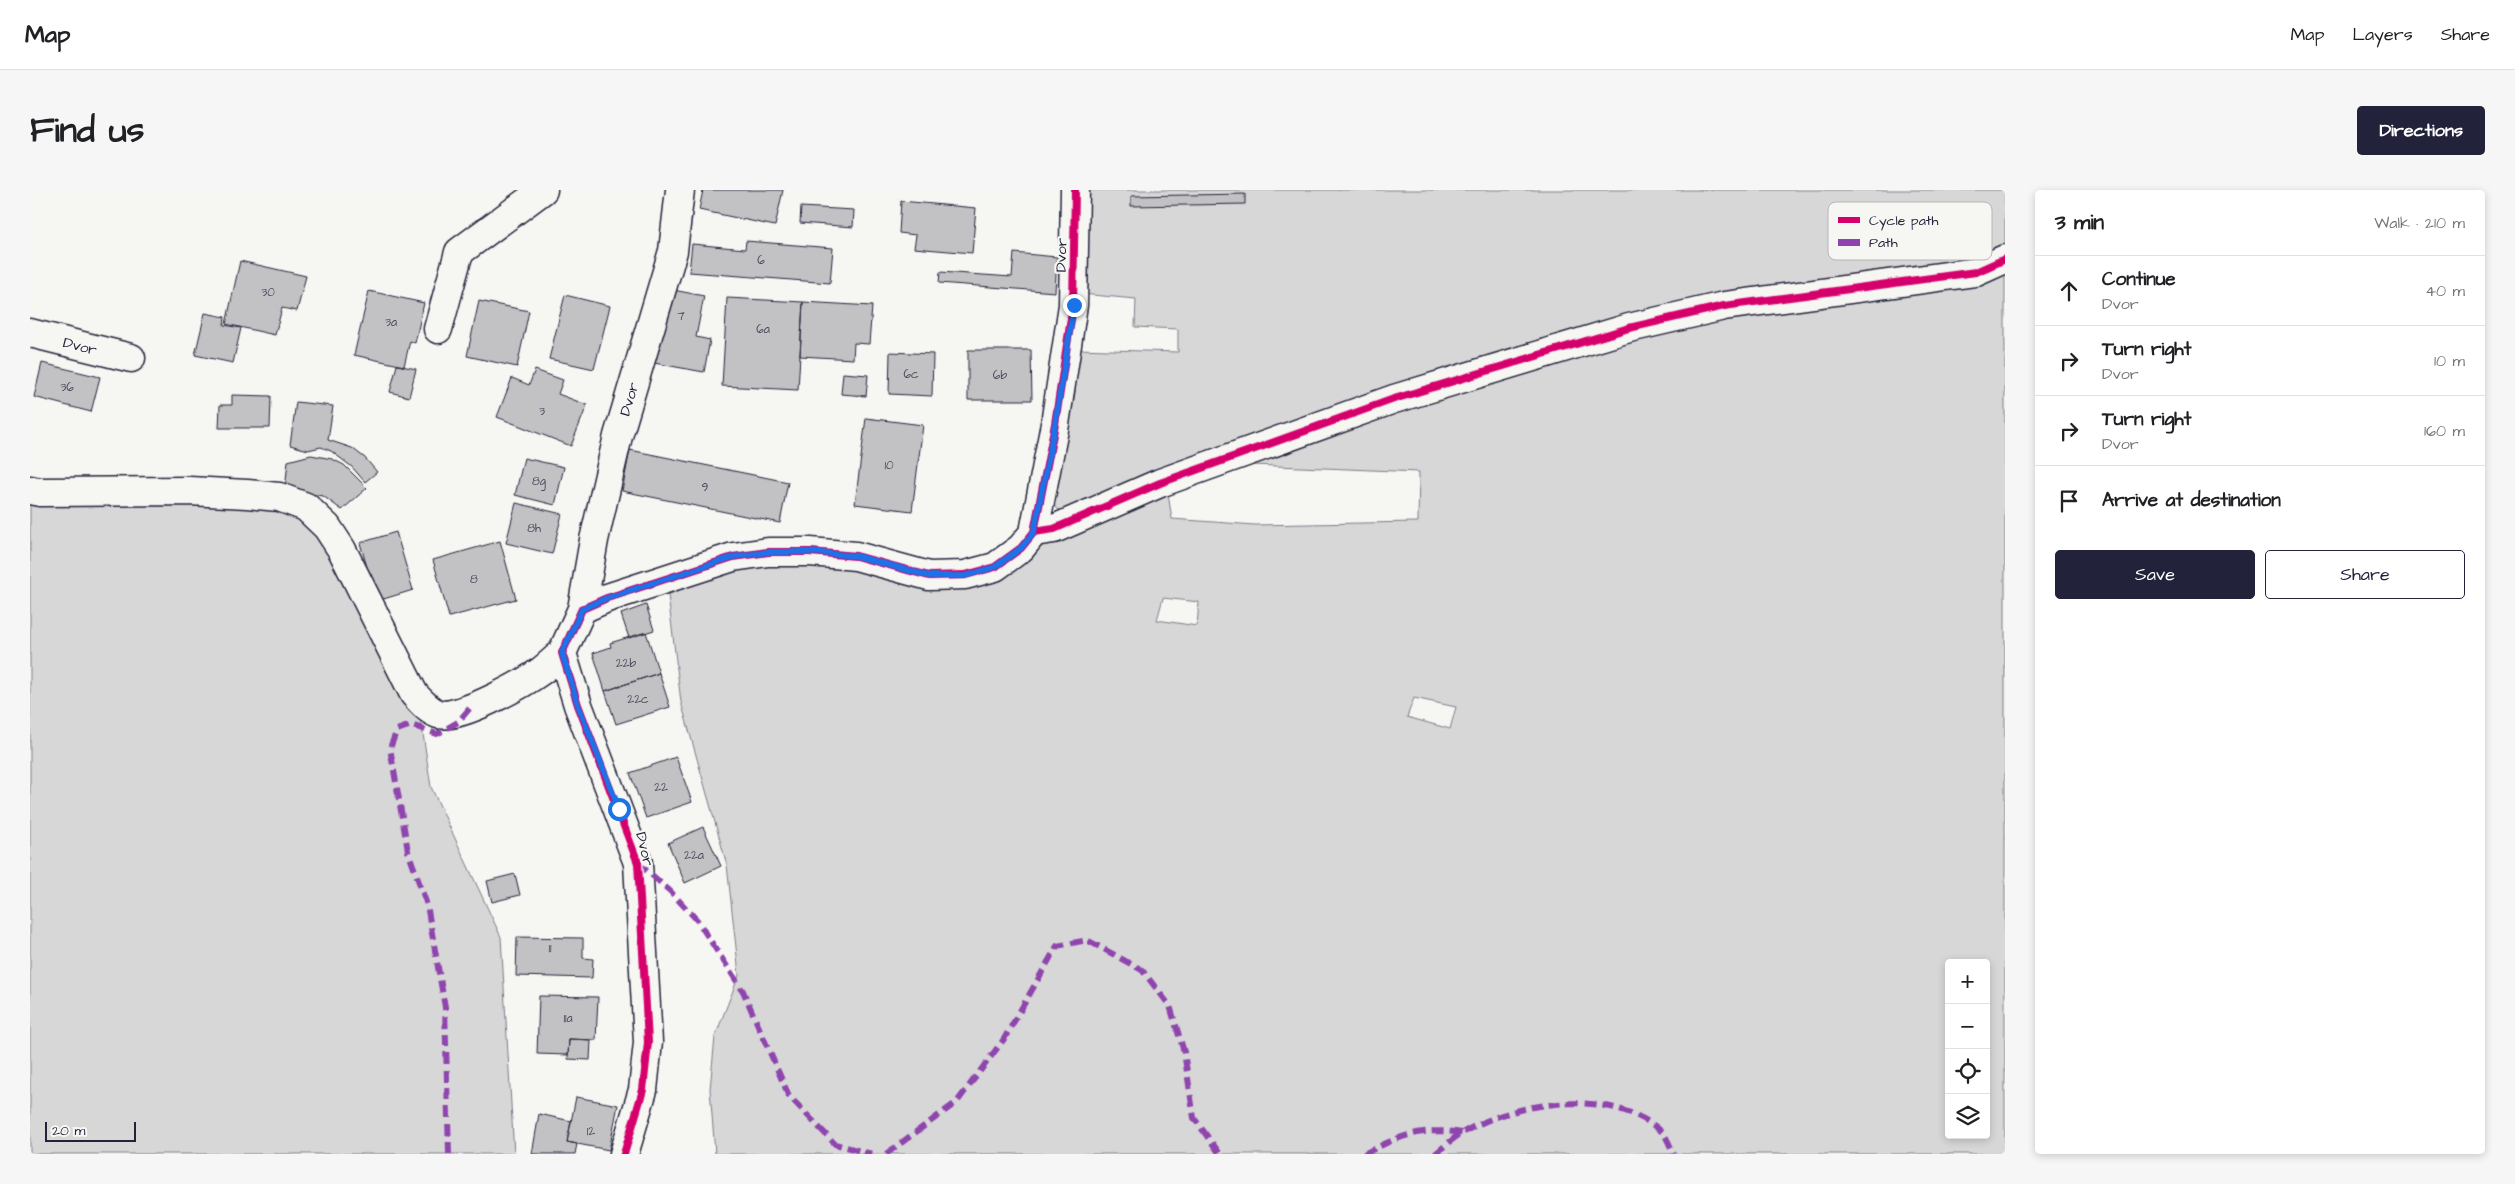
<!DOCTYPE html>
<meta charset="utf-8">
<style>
:root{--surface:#fff;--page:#f6f6f6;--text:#202124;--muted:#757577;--line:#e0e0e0;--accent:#22223b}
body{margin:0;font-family:"Architects Daughter",sans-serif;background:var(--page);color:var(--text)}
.controls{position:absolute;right:15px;bottom:15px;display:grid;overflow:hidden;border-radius:5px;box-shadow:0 2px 8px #0003}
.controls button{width:45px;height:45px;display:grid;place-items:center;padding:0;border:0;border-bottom:1px solid var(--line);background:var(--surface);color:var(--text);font:25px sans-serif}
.scale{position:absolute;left:15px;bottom:12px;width:91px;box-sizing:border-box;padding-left:5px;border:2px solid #22223b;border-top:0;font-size:14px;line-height:18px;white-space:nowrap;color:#22223b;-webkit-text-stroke:4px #f6f6f2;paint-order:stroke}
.stop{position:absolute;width:15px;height:15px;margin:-11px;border:4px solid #1a73e8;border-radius:50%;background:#fff}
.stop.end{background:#1a73e8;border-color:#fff;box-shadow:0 1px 5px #0008}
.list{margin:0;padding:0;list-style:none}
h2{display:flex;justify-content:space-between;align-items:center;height:65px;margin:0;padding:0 20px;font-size:21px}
h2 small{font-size:16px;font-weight:400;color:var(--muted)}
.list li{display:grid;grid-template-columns:32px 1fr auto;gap:15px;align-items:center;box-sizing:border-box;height:70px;padding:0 20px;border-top:1px solid var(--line)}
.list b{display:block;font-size:19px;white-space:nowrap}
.list p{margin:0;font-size:16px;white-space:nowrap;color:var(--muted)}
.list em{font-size:16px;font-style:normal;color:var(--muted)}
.actions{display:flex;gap:10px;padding:15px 20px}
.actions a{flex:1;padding:11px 0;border:1px solid var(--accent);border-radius:5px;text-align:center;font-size:18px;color:var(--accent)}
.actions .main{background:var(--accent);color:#fff}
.icon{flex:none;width:28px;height:28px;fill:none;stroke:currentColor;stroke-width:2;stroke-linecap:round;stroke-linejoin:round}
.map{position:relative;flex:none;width:1975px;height:964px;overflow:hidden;border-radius:5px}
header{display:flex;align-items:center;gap:30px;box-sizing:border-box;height:70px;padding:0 25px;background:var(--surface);border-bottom:1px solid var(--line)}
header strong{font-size:24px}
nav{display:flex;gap:28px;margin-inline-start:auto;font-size:18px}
.intro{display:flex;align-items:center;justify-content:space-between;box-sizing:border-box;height:120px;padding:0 30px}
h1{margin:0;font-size:35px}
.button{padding:12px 22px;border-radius:5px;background:var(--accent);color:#fff;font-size:18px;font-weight:700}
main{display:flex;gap:30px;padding:0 30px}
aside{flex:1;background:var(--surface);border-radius:5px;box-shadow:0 2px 8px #0003}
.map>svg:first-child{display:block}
.green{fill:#d7d7d7;stroke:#7c7c89;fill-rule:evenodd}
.building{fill:#c2c2c4;stroke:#22223b}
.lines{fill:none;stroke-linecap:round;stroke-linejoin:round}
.minor-casing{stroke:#22223b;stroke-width:31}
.minor{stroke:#f6f6f2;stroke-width:28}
.quiet{stroke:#8e44ad;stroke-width:6;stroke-dasharray:12 6;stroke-linecap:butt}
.cycleway-casing{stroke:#f6f6f2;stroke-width:11}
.cycleway{stroke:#d6006c;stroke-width:8}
.route{stroke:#1a73e8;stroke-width:6}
.labels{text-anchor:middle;stroke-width:4.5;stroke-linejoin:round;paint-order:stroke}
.number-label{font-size:12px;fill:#4a4a5d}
.street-label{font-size:15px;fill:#22223b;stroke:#f6f6f2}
.key{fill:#f6f6f2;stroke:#b6b6bb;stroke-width:1}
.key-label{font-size:14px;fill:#22223b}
</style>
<header>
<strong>Map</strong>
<nav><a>Map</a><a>Layers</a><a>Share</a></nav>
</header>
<div class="intro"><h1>Find us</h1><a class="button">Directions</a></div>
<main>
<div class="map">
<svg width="1975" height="964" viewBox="0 0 1975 964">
<rect width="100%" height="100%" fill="#f6f6f2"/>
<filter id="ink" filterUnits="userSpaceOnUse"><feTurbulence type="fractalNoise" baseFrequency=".02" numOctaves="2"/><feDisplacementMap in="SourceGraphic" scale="10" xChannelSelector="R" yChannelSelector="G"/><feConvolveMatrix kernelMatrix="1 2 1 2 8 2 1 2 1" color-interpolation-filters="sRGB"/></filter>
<g filter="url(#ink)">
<!-- green -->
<path class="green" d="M1055,0H1975V61L1947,74L1747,100L1037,327L1020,312L1046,159L1148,162V139L1105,137L1106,109L1051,104Z
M1975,75V964H685L680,899L685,847L709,785L697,675L651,512L638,405L708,373H800L921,396L966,391L1002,361L1137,298L1142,329L1225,335L1388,332L1389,282L1198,274L1610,144ZM1133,408L1169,412L1167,436L1127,430ZM1384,508L1426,517L1420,539L1377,527ZM1919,773H1956V945H1919Z
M241,309L280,329L385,514L392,537L401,597L471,747L484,964H0V310Z"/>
<!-- building -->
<path class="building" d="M673,0H753L745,36L669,20Z
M1215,4V14L1101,16V6Z
M871,11L946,18L942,63L884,58L886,45L869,43Z
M771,17L824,20L823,37L770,33Z
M716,51L803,58L800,93L659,82L662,54L715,59Z
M984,63L1027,67L1025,102L909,93L910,82L982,87Z
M210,71L276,86L267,121L252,118L245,145L196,134Z
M638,99L674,106L666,147L680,150L674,182L624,173Z
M339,101L394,113L385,153L380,151L374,176L324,165Z
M535,105L580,116L564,179L519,169Z
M697,108L773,112L768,200L692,196Z
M449,111L499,121L487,177L437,166Z
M773,112L842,116L839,154L824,153L823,169L770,166Z
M175,123L195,127L194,135L211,138L203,173L165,165Z
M938,160H1001L1002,210H938Z
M860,162L903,164L902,206L859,204Z
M12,173L70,187L61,222L4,207Z
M367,175L386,179L379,207L360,202Z
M505,180L533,190L528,204L557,215L541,256L467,227L482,188L499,195Z
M813,183L838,185L836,206L811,204Z
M202,205L241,206L240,238H189L190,215H202Z
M266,212L303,216L298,250L322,258L335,268L347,282L335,292L322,277L301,261L291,257L278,260L260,255Z
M836,228L893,235L882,321L825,314Z
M600,260L758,292L750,333L592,301Z
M281,265L302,269L314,275L337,298L312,320L293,306L255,300L258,271Z
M494,268L534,277L525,315L485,305Z
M486,313L532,324L522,364L476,353Z
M366,342L383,400L347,411L330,353Z
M470,351L486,409L419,427L403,370Z
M616,415L624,440L599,448L591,424Z
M616,442L629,483L575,501L563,463L581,457L580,453Z
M629,483L640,517L586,534L575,501Z
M646,567L662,612L616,628L600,583Z
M673,637L691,676L655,693L638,653Z
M485,684L490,705L462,712L457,691Z
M487,747L553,748V768L563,769L562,788L486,786Z
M509,806L568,807L566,850L539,849L538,865L507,864Z
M539,849L561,850L560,870L538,869Z
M546,907L588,915L579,960L537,952Z
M509,924L541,931L537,952L547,954L545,964H502Z"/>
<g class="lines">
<defs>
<path id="minor" d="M408,139L429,62L513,0
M0,143L101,168
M0,300L10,302L159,301L217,304L249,307L276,317L297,337L312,360L384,504C391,512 398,520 408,524C429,530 493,494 511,481C518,476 525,469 532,463
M1004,342L1024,339L1130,293L1364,209L1599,138L1694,116L1946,82L1975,69
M552,419L564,350L588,246L643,61L650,0
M594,964L613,900L618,852L608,673L548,515L532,463L552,419L577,408L703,367L738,362H780L826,366L899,386L935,385L965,377L991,358L1004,342L1025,234L1043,115L1045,0"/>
</defs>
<!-- minor casing -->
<use href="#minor" class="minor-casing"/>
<!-- minor -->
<use href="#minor" class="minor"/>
<!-- quiet -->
<path class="quiet" d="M608,673L640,701L667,730L713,801L759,906L805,954L842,964
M419,964L415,817L397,715L378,661L360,558L367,540L381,535L407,544L428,532L440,518
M856,964L927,912L974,849L1027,756L1057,750L1112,780L1140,816L1154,862L1164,928L1190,964
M1334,964C1369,946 1391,937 1432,943
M1405,964C1414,957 1423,948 1432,943C1486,911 1580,897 1631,941C1637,946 1640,957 1644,964"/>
<defs>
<path id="cycleway" d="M1004,342L1024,339L1130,293L1364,209L1599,138L1694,116L1946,82L1975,69
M594,964L613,900L618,852L608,673L548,515L532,463L552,419L577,408L703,367L738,362H780L826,366L899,386L935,385L965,377L991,358L1004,342L1025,234L1043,115L1045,0"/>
</defs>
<!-- cycleway casing -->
<use href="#cycleway" class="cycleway-casing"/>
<!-- cycleway -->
<use href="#cycleway" class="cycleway"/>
</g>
</g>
<g class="lines" filter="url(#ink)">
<!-- route -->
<path class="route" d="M589,619L548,515L532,463L552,419L577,408L703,367L738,362H780L826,366L899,386H935L965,377L991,358L1004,342L1025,234L1044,115"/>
</g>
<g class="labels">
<!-- number labels -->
<g class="number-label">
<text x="731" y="74">6</text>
<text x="238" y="106">30</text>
<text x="651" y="130">7</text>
<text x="361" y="136">3a</text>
<text x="733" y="143">6a</text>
<text x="881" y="188">6c</text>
<text x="970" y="189">6b</text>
<text x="37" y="201">36</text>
<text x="512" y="225">3</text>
<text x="859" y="279">10</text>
<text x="509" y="295">8g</text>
<text x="675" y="301">9</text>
<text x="504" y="342">8h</text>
<text x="444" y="393">8</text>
<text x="596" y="477">22b</text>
<text x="608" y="513">22c</text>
<text x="631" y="601">22</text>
<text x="664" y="669">22a</text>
<text x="520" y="762">11</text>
<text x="538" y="832">11a</text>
<text x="561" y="945">12</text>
</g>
<!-- street labels -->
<g class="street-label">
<text transform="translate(1031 65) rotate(-89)" y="5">Dvor</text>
<text transform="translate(50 156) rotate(14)" y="5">Dvor</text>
<text transform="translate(599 209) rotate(-74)" y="5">Dvor</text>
<text transform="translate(615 659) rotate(76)" y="5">Dvor</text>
</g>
</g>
<!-- legend -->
<rect x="1798" y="12" width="164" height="58" rx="8" class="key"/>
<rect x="1808" y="27" width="22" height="6" fill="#d6006c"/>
<rect x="1808" y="49" width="22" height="7" fill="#8e44ad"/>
<g class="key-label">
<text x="1839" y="35">Cycle path</text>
<text x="1839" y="57">Path</text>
</g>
</svg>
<div class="controls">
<button>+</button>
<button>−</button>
<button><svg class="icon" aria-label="locate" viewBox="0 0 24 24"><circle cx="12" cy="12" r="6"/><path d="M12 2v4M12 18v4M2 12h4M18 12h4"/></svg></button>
<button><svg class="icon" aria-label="layers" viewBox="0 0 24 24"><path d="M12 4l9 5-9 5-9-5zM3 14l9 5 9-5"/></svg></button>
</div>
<div class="scale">20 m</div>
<div class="stop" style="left:589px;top:619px"></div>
<div class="stop end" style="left:1044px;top:115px"></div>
</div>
<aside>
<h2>3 min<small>Walk · 210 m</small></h2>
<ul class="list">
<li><svg class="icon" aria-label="ahead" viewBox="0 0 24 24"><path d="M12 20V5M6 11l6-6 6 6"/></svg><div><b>Continue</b><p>Dvor</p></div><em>40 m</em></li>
<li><svg class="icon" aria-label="right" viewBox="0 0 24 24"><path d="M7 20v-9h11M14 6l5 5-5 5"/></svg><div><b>Turn right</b><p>Dvor</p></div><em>10 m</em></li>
<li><svg class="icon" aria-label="right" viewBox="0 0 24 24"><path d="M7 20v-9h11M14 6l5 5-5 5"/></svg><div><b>Turn right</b><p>Dvor</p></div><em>160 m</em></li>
<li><svg class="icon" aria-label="arrive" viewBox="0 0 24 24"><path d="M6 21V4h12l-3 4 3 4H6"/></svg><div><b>Arrive at destination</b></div></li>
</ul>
<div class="actions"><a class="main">Save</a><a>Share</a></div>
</aside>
</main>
